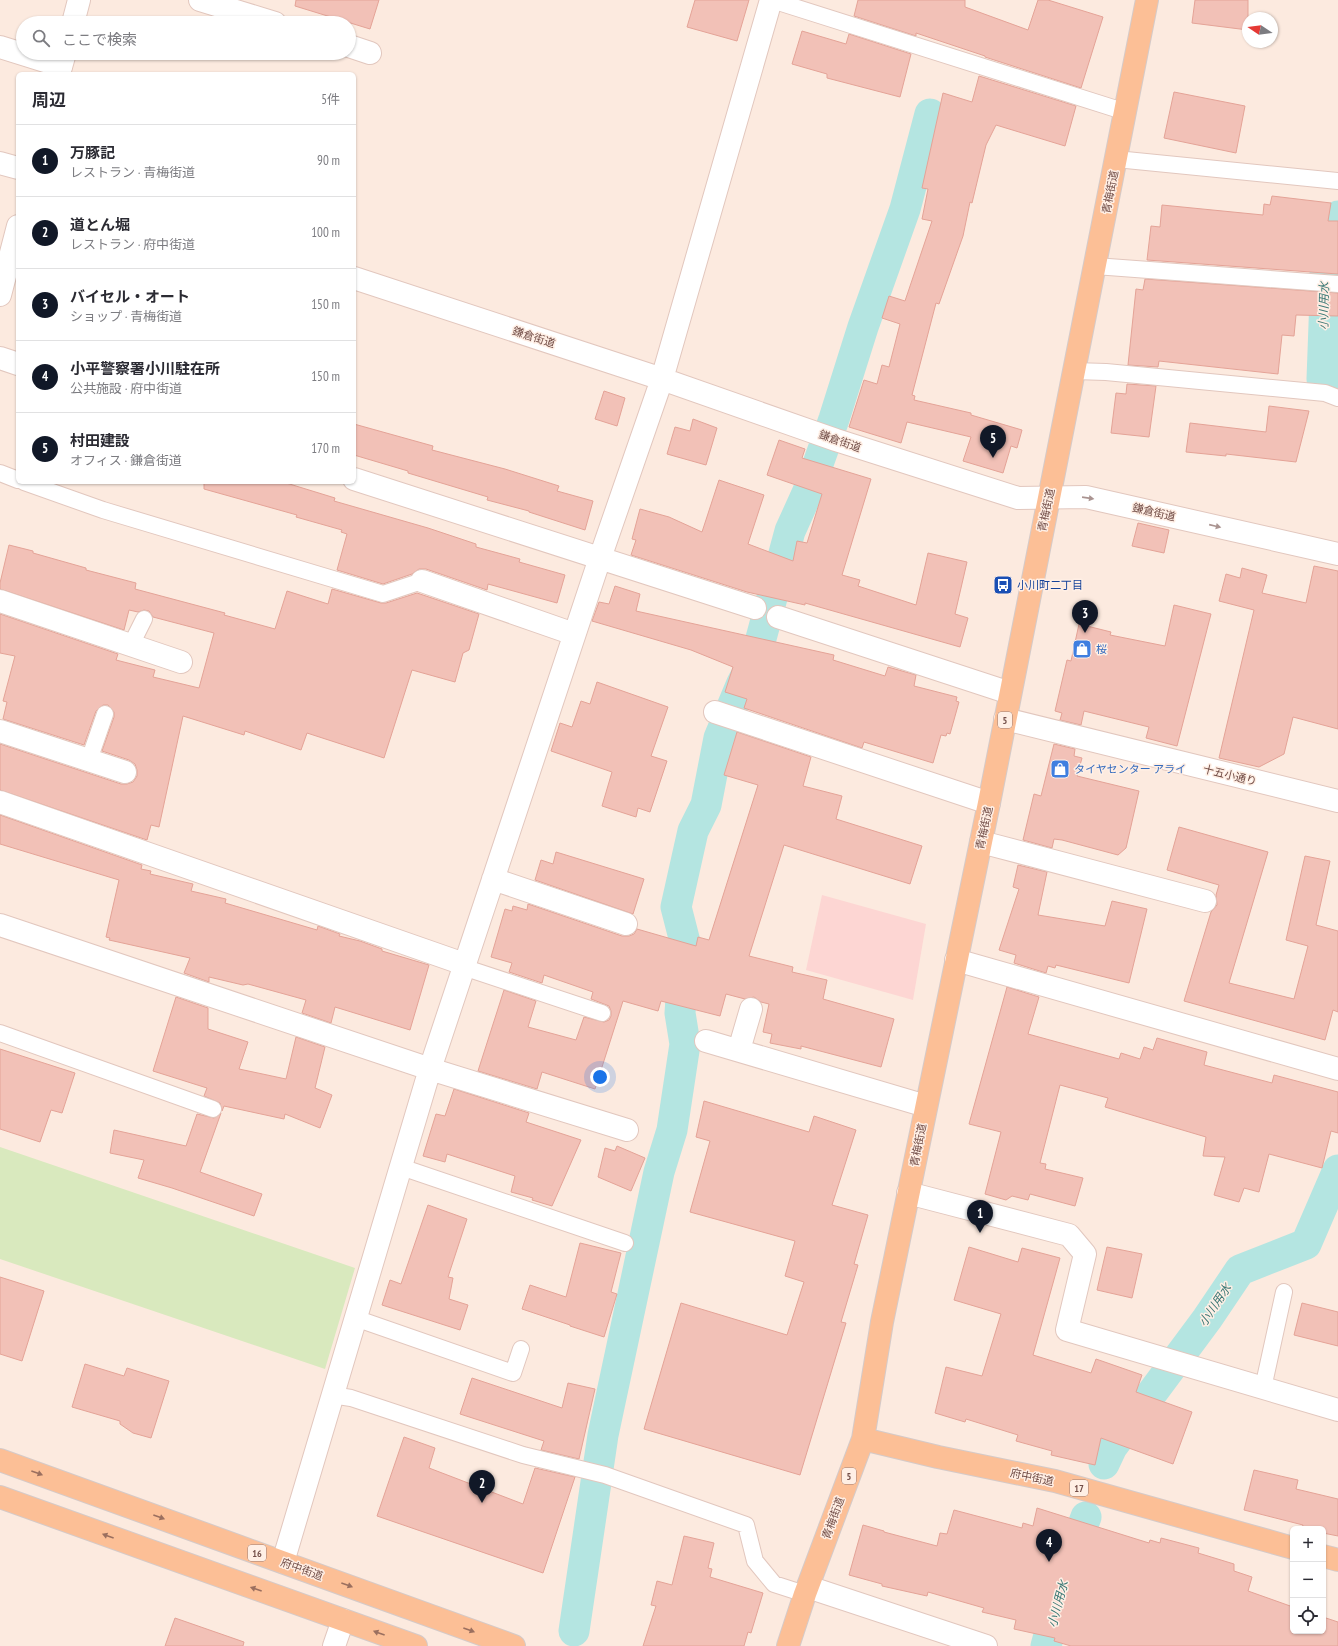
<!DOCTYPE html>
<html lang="ja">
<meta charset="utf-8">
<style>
:root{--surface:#fff;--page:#f7f7f7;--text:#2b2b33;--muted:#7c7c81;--line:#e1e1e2;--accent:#111827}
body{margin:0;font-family:"PT Sans Narrow","Noto Sans JP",sans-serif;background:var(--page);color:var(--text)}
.controls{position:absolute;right:12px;bottom:12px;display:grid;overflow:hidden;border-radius:6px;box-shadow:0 1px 3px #0004}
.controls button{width:36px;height:36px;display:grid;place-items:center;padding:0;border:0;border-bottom:1px solid var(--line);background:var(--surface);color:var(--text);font:20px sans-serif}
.compass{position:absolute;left:1242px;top:12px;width:36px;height:36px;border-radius:50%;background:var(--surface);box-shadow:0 1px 3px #0004;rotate:283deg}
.you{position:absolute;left:600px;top:1077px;width:14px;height:14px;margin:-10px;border:3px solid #fff;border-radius:50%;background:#1a73e8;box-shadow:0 0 0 6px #1a73e833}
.badge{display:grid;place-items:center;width:26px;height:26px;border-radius:50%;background:var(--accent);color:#fff;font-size:13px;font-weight:700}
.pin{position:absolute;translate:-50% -33px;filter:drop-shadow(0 1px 2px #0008)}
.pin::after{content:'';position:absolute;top:21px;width:14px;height:12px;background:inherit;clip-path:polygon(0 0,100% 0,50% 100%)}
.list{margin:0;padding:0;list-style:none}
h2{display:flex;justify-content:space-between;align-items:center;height:52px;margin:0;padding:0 16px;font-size:17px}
h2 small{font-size:13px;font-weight:400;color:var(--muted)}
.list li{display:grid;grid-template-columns:26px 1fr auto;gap:12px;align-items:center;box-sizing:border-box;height:72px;padding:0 16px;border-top:1px solid var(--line)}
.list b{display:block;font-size:15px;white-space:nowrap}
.list p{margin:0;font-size:13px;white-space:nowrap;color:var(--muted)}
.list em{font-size:13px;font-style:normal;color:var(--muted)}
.icon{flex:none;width:22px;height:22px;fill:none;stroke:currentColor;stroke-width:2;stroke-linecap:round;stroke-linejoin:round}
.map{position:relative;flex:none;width:1338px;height:1646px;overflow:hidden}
.search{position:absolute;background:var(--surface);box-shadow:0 1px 3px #0004;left:16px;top:16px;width:340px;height:44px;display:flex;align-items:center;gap:10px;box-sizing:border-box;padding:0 14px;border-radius:22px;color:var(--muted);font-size:15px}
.panel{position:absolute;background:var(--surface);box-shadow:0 1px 3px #0004;left:16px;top:72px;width:340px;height:412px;border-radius:6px}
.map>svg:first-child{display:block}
.commercial{fill:#fdd6d3}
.green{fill:#d9e9be}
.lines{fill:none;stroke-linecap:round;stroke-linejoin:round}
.canal{stroke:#b4e5e1;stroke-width:31}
.building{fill:#f2c1b7;stroke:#e4a397}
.service-casing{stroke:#e2c7be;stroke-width:18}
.minor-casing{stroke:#e2c7be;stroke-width:24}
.tertiary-casing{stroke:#e2c7be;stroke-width:24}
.primary-casing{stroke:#d5cac8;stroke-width:24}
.service{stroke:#fff;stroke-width:16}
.minor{stroke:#fff;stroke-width:22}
.tertiary{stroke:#fff;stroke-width:22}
.primary{stroke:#fcbf96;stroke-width:22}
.oneway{fill:#aa9491}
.oneway2{fill:#9b6f5f}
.labels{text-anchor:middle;stroke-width:3;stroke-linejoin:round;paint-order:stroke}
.shield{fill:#ffefe5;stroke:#9c7e76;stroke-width:1}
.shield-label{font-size:10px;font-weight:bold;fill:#724d47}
.street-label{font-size:11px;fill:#724d47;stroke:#ffefe5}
.transit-label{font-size:11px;fill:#164399;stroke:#ffefe5;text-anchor:start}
.shop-label{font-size:11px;fill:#366cbe;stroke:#ffefe5;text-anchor:start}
.water-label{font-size:12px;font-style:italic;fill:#3b7875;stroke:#ffefe5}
</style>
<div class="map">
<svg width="1338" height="1646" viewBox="0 0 1338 1646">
<rect width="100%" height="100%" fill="#fceadf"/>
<!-- commercial -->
<path class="commercial" d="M822,895L926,924L913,1000L806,970Z"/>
<!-- green -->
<path class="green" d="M0,1147L355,1268L325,1369L0,1259Z"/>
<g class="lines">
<!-- canal -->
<path class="canal" d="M1338,216L1325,268V297L1322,379L1335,380L1338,383
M1104,1464L1112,1447L1207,1319L1240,1270L1306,1244L1338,1170
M574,1631L603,1435L659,1172L672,1130L685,1044L680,1013L685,942L676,907L693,831L706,805L719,738L742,683L756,657L790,531L809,489L834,419L863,327L905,209L930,114
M1046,1646L1069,1562L1086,1517"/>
</g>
<!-- building -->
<path class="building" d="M296,0H379L370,29L295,6Z
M695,0H749L737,41L687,27Z
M858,0H965V7L1028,30L1038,0H1048L1103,17L1081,88L985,57V56L916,33V36L854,16Z
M1195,0H1248V30L1192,23Z
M802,31L846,44L849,34L911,54L900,97L827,78V74L792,64Z
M979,76L1076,106L1065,146L996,125L986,145L972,203L970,202L963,236L939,304L936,303L912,395L915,396L914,400L971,413V415L1022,430L1017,448L1011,446L1003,473L963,461L971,437L907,422L901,443L849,427L864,380L877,384L882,365L889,367L900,324L882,318L889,296L905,301L932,221L922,219L928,189L922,188L943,93L972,102Z
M1174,92L1245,106L1236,153L1164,138Z
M1272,196L1331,203L1328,221H1338V274L1147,260L1151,226L1160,227L1162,205L1263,215L1264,204L1270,205Z
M1145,279L1338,293V316L1296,315L1294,336L1282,335L1278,374L1159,361L1158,367L1128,365L1136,289L1143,290Z
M1127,384L1156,386L1149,437L1111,433L1116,393L1126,394Z
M604,391L625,398L617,426L595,419Z
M1269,406L1309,411L1296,462L1226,454V456L1186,452L1190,423L1266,432Z
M693,419L717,428L706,465L667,454L675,427L690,431Z
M354,424L433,446L432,450L505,469L559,486L557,491L593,501L585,530L529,512V511L487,500L488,497L408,473V471L354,455Z
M779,440L805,449L802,458L871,479L842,575L860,580L858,586L916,605L928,553L967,562L955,614L968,618L960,647L805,603V605L747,592L631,555L636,540L632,539L640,509L669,517L702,532L719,480L764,495L748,544L793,561L797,541L807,543L822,494L767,475Z
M204,482H283L335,498L334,501L428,528L476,544V547L520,559L519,562L565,575L557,603L488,584L487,590L426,569H419L412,574L383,584L337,570L347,534L341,532L342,530L296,517L297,515L204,489Z
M1138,523L1169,530L1164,553L1132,546Z
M9,545L33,551V553L86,568V570L136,583L135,589L225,613L224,615L275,629L287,591L328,604L332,589L381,603H386L417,593L479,614L469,650L463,653L455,682L412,670L384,758L307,733L301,750L245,731L244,735L183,716L159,827L151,825L147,840L0,790V744L121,784H127L133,782L137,776V770L135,764L129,760L102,751L114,717V712L108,705H103L96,711L84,745L3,719L7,702L3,701L15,656L0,653V614L118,654L116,660L155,670L153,677L199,688L214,633L153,617L149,611L144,610L138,612L129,610L124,630L0,589V583Z
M1314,566L1338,571V729L1293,717L1284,754L1259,767L1219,758L1254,610L1219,601L1226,574L1240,578L1242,568L1267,575L1262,593L1306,603Z
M615,586L640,594L636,611L834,655L833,660L885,676L888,667L916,675L914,686L957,697L956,701L959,702L950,734L947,733L946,736L941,735L933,763L864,742L862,748L744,708L747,699L725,692L733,667L691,650L592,621L599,602L609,604Z
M1174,605L1211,614L1177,746L1146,738L1149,727L1084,711L1081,725L1060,720L1062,713L1055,711L1067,660L1071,661L1079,624L1111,632L1110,635L1165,646Z
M597,682L668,707L651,756L667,761L650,812L638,808L636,817L602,806L612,772L551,751L560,723L572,727L581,701L590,704Z
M737,732L811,757L803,786L842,796L836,819L922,846L910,884L784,845L749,956L793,967L792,972L827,980L823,999L894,1019L881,1067L801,1046V1049L770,1043L772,1034L763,1032L769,1004L761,1002L754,997L745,999L726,994L720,1016L661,1001L658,1011L623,1001L595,1089L542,1072L537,1089L478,1071L504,990L536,1001L528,1027L576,1040L584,1017L604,1022L609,1020L611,1016V1011L609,1006L591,999L593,992L544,975L542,983L509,972L512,963L491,957L505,909L512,911L513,906L527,910L528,904L622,936H629L634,934L637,929L696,946L698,937L709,940L758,785L724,775Z
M1054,744L1075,749L1074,756L1082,758L1077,776L1139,791L1126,848L1118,855L1062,840L1054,839L1052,848L1023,840L1034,794L1041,796Z
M0,815L142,865L141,869L151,871L150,874L193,884L191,891L226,899L225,903L317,930L318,926L340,934L339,936L360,941L382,949V951L429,965L410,1030L335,1007L331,1023L302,1013L306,1000L248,984L243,985L209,977V982L184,973L190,958L109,940L110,938L106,937L119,880L0,844Z
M1179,827L1268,852L1229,983L1294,999L1308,946L1286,940L1305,856L1330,861L1316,925L1338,931V1012L1333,1010L1325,1040L1184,1001L1211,912L1217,905L1216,895L1219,885L1167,870Z
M556,852L644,879L633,914L535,880L541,860L553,864Z
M1018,865L1047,872L1038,915L1105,926L1112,901L1147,909L1129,983L1056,965L1055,968L1048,966L1046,973L1014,963L1016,955L999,950L1019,889L1013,887Z
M1007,987L1039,997L1028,1034L1119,1059L1121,1053L1140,1059L1144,1047L1153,1050L1157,1038L1207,1052L1204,1065L1272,1083L1274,1075L1338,1092V1133L1331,1131L1322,1168L1269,1154L1259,1192L1244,1188L1239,1202L1214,1195L1225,1157L1203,1156L1206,1137L1105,1107L1108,1098L1060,1085L1040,1163L1046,1164L1045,1169L1083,1178L1075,1206L1030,1194L1028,1200L1012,1196L1006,1200L985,1194L1001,1132L969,1124Z
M176,997L208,1008V1029L248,1042L239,1069L286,1079L296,1037L325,1047L315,1088L332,1095L320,1128L285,1114L284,1119L224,1106L222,1111L220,1103L204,1096L207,1088L153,1071Z
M0,1049L75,1073L62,1113L51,1110L40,1142L0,1129Z
M454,1089L529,1113L526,1122L581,1140L552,1206L532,1200L533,1198L511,1192L515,1176L447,1154L445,1162L423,1156L436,1114L445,1116Z
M704,1101L809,1132L814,1116L856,1130L832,1205L868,1215L854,1264L858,1265L841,1322L846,1323L800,1475L644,1429L681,1303L787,1335L804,1282L785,1276L795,1241L690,1212L710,1141L696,1137Z
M221,1113L200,1172L262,1194L254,1216L172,1188L138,1178L144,1160L110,1153L114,1130L186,1146L197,1114L214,1118Z
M617,1146L645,1158L631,1191L598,1177L605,1148L615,1151Z
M428,1205L467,1219L448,1277L453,1278L449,1299L468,1305L460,1330L382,1305L390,1280L401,1284Z
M580,1243L621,1253L611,1292L617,1294L604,1337L570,1326V1325L522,1309L530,1285L566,1297Z
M969,1247L1018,1262L1022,1248L1060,1258L1033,1355L1091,1373L1096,1359L1142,1375L1136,1392L1192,1412L1173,1464L1101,1438L1095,1465L1051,1455L1052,1451L1016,1441L1018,1435L966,1419L965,1422L935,1413L946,1367L982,1376L1001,1314L954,1300Z
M1107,1247L1142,1254L1132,1298L1097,1290Z
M0,1277L44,1291L22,1361L0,1354Z
M1302,1303L1338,1312V1346L1294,1335Z
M85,1364L124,1376L127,1368L169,1381L151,1438L133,1433L120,1424V1421L72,1407Z
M472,1378L562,1408L568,1383L595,1389L579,1459L541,1450L544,1441L460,1414Z
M404,1437L435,1448L429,1468L523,1504L535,1468L575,1477L543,1573L377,1516Z
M1254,1470L1298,1480L1296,1489L1338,1499V1536L1323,1533V1529H1308L1302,1528L1303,1525L1244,1510Z
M1037,1508L1149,1543L1150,1540L1160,1543L1161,1538L1199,1548L1198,1553L1234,1564V1571L1252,1577L1248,1591L1293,1607V1631H1323V1617L1338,1622V1646H1071L1054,1641L1055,1638L1014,1629L1016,1620L982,1612L984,1608L928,1592L927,1596L882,1586V1584L849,1575L863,1525L884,1531V1532L937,1546L940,1533L947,1534L954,1510L1022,1528L1023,1523L1033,1526Z
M684,1536L714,1543L708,1568L712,1569L710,1577L763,1593L751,1633L748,1632L744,1646H643L656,1606L651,1605L657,1581L672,1585Z
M175,1618L244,1642L243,1646H165Z"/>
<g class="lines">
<defs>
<path id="service" d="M772,0L1126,112
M1116,159L1338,181
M1095,266L1338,284
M1074,371L1106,372L1325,393L1338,398
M0,473L18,480
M24,482L103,510L383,594L422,581
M131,645L144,619
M89,760L105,714
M463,967L602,1013
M0,1033L213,1109
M401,1167L625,1243
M355,1318L513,1373L521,1349
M1263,1388L1284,1292
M332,1395L351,1398L523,1455L605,1475L746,1525L755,1561L774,1584L805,1594"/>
<path id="minor" d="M200,0L275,23
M349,46L370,53
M0,47L61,66
M0,163L18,168
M354,278L662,379L836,440L1018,498L1086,497L1338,554
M0,358L18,364
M354,479L755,608
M422,581L574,634
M0,601L181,662
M778,617L1010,693
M715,712L989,803
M1005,719L1338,801
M0,731L125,772
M0,802L464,964
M981,842L1205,901
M493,879L626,924
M0,925L430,1069L627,1130
M956,960L1338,1069
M706,1041L926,1106
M739,1050L751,1009
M908,1193L1069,1235L1085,1254L1067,1330L1338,1410
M283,1562L430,1069L600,558L662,379L771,0
M808,1587L986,1646
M334,1646L343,1620"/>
<path id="tertiary" d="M73,23L79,0
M59,74L65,53
M0,295L18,226"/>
<path id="primary" d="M863,1439L938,1457L1055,1481L1293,1548
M0,1460L514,1646
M0,1497L416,1646
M1323,1556L1338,1560
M788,1646L805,1594L863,1439L882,1322L989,803L1147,0"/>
</defs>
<!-- service casing -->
<use href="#service" class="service-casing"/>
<!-- minor casing -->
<use href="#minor" class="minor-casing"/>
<!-- tertiary casing -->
<use href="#tertiary" class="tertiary-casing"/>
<!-- primary casing -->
<use href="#primary" class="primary-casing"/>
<!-- service -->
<use href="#service" class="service"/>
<!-- minor -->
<use href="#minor" class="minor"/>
<!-- tertiary -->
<use href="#tertiary" class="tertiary"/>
<!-- primary -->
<use href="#primary" class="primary"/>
</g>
<!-- one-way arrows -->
<defs><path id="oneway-solid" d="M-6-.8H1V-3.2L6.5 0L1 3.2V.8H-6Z"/></defs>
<g class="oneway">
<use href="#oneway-solid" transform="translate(1088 498) rotate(8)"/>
<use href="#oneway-solid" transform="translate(1215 526) rotate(13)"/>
</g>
<g class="oneway2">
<use href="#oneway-solid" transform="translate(37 1473) rotate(20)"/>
<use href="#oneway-solid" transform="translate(159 1517) rotate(20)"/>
<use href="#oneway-solid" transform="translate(108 1536) rotate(-160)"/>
<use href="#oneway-solid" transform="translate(347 1585) rotate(20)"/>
<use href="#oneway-solid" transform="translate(256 1589) rotate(-161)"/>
<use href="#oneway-solid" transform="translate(469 1630) rotate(20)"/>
<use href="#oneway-solid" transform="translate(379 1633) rotate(-160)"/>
</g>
<!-- icons -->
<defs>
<symbol id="bus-square" viewBox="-11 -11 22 22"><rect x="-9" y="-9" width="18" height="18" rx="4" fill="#1a4fb4" stroke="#ffefe5"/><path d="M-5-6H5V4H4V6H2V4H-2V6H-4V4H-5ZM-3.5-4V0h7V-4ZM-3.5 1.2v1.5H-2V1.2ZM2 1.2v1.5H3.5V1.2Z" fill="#fff"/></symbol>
<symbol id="shop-square" viewBox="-11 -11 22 22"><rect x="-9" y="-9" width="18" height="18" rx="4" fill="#3f7fe0" stroke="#ffefe5"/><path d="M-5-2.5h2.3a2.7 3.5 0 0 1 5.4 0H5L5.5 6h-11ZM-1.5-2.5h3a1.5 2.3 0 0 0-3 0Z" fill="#fff"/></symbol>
</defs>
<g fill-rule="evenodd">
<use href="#bus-square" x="992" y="574" width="22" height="22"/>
<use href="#shop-square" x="1071" y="638" width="22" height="22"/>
<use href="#shop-square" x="1049" y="758" width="22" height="22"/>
</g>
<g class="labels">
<!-- shield labels -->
<g class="shield">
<rect x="998" y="712" width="14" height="16" rx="3"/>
<rect x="842" y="1468" width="14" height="16" rx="3"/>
<rect x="1070" y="1480" width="18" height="16" rx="3"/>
<rect x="248" y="1545" width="18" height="16" rx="3"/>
</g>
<g class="shield-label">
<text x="1005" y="724">5</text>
<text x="849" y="1480">5</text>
<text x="1079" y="1492">17</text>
<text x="257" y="1557">16</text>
</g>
<!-- street labels -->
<g class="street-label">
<text transform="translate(1110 192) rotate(-79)" y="4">青梅街道</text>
<text transform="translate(534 337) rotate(18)" y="4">鎌倉街道</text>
<text transform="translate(840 441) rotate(19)" y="4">鎌倉街道</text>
<text transform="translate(1046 510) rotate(-78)" y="4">青梅街道</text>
<text transform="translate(1154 512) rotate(13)" y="4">鎌倉街道</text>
<text transform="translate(1230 775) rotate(14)" y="4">十五小通り</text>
<text transform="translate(984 828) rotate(-78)" y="4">青梅街道</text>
<text transform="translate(918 1145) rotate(-79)" y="4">青梅街道</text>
<text transform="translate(1032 1477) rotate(12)" y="4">府中街道</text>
<text transform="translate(833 1518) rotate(-70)" y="4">青梅街道</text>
<text transform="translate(302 1569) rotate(20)" y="4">府中街道</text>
</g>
<!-- transit labels -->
<g class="transit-label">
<text x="1017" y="589">小川町二丁目</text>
</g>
<!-- shop labels -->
<g class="shop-label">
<text x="1096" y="653">桜</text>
<text x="1074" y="773">タイヤセンター アライ</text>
</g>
<!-- water labels -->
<g class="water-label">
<text transform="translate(1324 306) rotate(-89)" y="4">小川用水</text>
<text transform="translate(1215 1305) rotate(-56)" y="4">小川用水</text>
<text transform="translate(1058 1604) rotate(-75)" y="4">小川用水</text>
</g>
</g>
</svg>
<div class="controls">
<button>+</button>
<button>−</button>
<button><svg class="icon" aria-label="locate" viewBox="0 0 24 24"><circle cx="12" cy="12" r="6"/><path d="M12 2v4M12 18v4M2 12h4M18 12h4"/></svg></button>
</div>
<svg class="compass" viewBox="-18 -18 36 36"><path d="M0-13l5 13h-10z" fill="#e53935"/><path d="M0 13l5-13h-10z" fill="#7c7c81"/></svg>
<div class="you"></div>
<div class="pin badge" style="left:980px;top:1233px">1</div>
<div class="pin badge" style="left:482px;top:1503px">2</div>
<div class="pin badge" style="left:1085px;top:633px">3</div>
<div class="pin badge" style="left:1049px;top:1562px">4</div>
<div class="pin badge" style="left:993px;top:458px">5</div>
<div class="search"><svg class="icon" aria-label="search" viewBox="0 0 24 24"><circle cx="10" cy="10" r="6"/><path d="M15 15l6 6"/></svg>ここで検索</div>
<section class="panel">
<h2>周辺<small>5件</small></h2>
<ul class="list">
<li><span class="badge">1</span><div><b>万豚記</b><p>レストラン · 青梅街道</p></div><em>90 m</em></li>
<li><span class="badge">2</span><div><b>道とん堀</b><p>レストラン · 府中街道</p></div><em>100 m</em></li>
<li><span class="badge">3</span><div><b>バイセル・オート</b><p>ショップ · 青梅街道</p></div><em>150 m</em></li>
<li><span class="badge">4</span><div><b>小平警察署小川駐在所</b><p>公共施設 · 府中街道</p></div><em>150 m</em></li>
<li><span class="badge">5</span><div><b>村田建設</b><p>オフィス · 鎌倉街道</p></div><em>170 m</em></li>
</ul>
</section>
</div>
